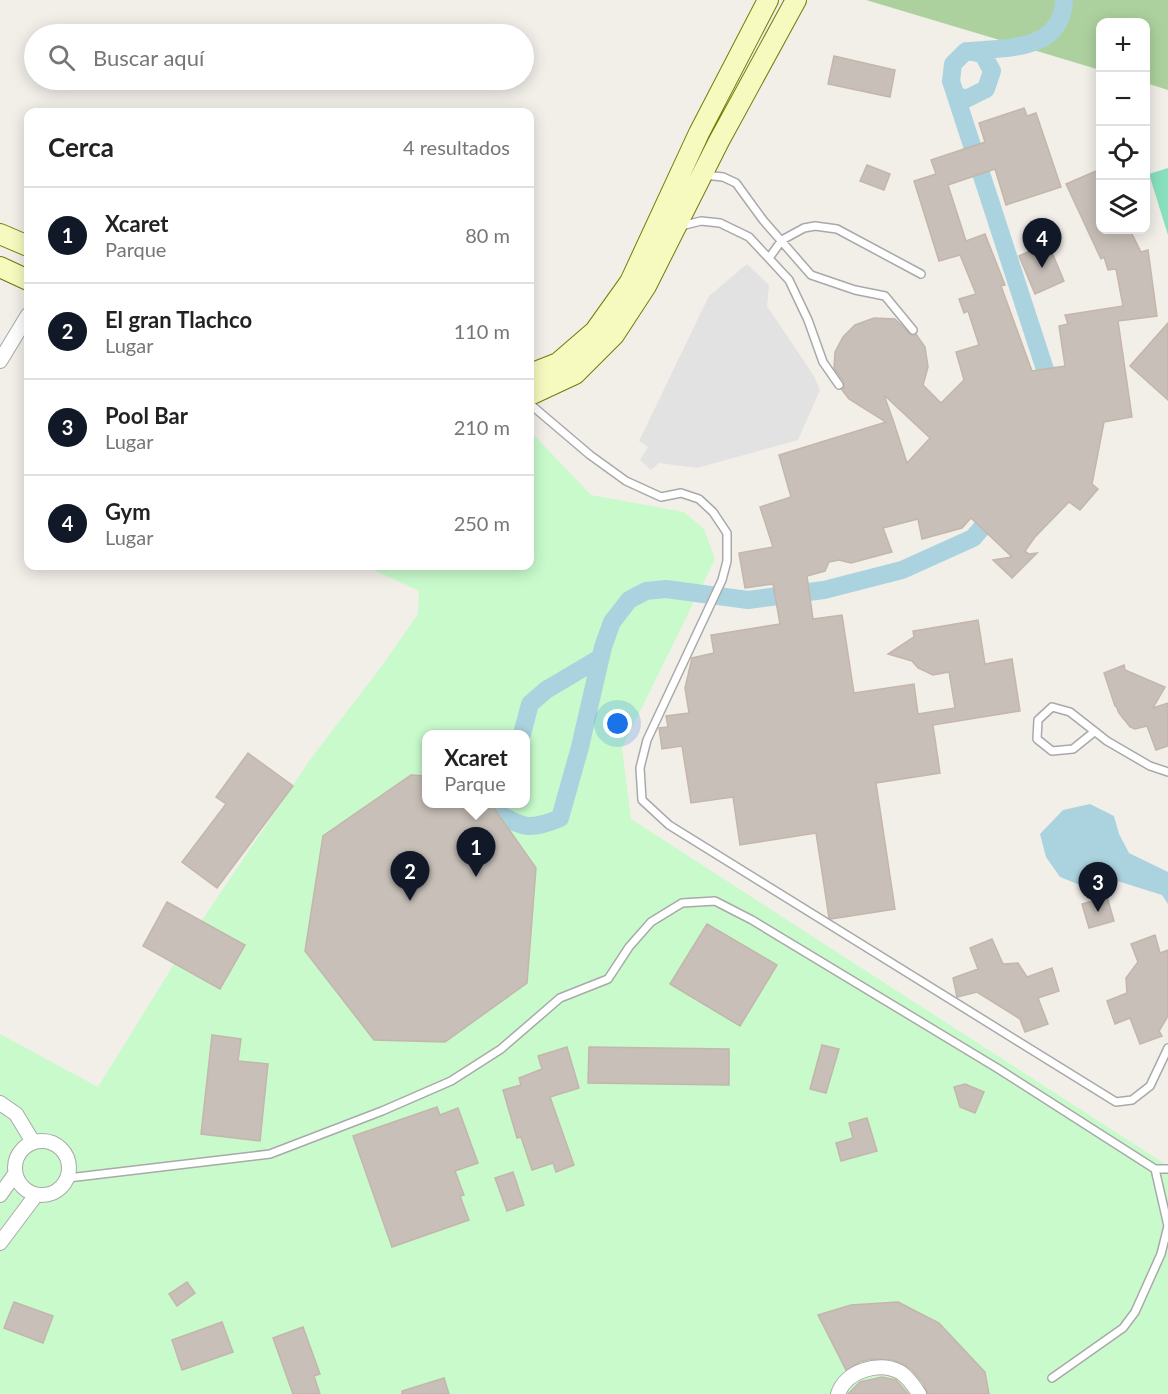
<!DOCTYPE html>
<html lang="es">
<meta charset="utf-8">
<style>
:root{--surface:#fff;--page:#f6f6f6;--text:#222;--muted:#767676;--line:#e0e0e0;--accent:#111827}
body{margin:0;font-family:Lato,sans-serif;background:var(--page);color:var(--text)}
.controls{position:absolute;right:18px;top:18px;display:grid;overflow:hidden;border-radius:12px;box-shadow:0 3px 15px #0003}
.controls button{width:54px;height:54px;display:grid;place-items:center;padding:0;border:0;border-bottom:2px solid var(--line);background:var(--surface);color:var(--text);font:30px sans-serif}
.you{position:absolute;left:618px;top:724px;width:21px;height:21px;margin:-15px;border:4px solid #fff;border-radius:50%;background:#1a73e8;box-shadow:0 0 0 9px #1a73e833}
.badge{display:grid;place-items:center;width:39px;height:39px;border-radius:50%;background:var(--accent);color:#fff;font-size:20px;font-weight:700}
.pin{position:absolute;translate:-50% -50px;filter:drop-shadow(0 2px 3px #0008)}
.pin::after{content:'';position:absolute;top:32px;width:21px;height:18px;background:inherit;clip-path:polygon(0 0,100% 0,50% 100%)}
.popup{position:absolute;left:422px;top:730px;width:108px;height:78px;box-sizing:border-box;display:grid;place-content:center;border-radius:12px;background:var(--surface);filter:drop-shadow(0 2px 4px #0005);font-size:20px;white-space:nowrap;color:var(--muted)}
.popup b{font-size:22px;color:var(--text)}
.popup::after{content:'';position:absolute;left:50%;top:100%;margin-left:-12px;border:12px solid transparent;border-top-color:var(--surface)}
.list{margin:0;padding:0;list-style:none}
h2{display:flex;justify-content:space-between;align-items:center;height:78px;margin:0;padding:0 24px;font-size:26px}
h2 small{font-size:20px;font-weight:400;color:var(--muted)}
.list li{display:grid;grid-template-columns:39px 1fr auto;gap:18px;align-items:center;box-sizing:border-box;height:96px;padding:0 24px;border-top:2px solid var(--line)}
.list b{display:block;font-size:22px;white-space:nowrap}
.list p{margin:0;font-size:20px;white-space:nowrap;color:var(--muted)}
.list em{font-size:20px;font-style:normal;color:var(--muted)}
.icon{flex:none;width:33px;height:33px;fill:none;stroke:currentColor;stroke-width:2;stroke-linecap:round;stroke-linejoin:round}
.map{position:relative;flex:none;width:1168px;height:1394px;overflow:hidden}
.search{position:absolute;background:var(--surface);box-shadow:0 3px 15px #0003;left:24px;top:24px;width:510px;height:66px;display:flex;align-items:center;gap:15px;box-sizing:border-box;padding:0 21px;border-radius:33px;color:var(--muted);font-size:22px}
.panel{position:absolute;background:var(--surface);box-shadow:0 3px 15px #0003;left:24px;top:108px;width:510px;height:462px;border-radius:12px}
.map>svg:first-child{display:block}
.forest{fill:#add19e}
.park{fill:#c8facc;fill-rule:evenodd}
.pitch{fill:#88e0be}
.parking{fill:#e2e2e2}
.water{fill:#aad3df}
.lines{fill:none;stroke-linecap:round;stroke-linejoin:round}
.canal{stroke:#aad3df;stroke-width:18}
.building{fill:#c7bfb8;stroke:#c4b6ab;stroke-width:1.5;fill-rule:evenodd}
.lane-casing{stroke:#a9a9a9;stroke-width:10}
.street-casing{stroke:#a9a9a9;stroke-width:16}
.secondary-casing{stroke:#707d05;stroke-width:22}
.lane{stroke:#fff;stroke-width:7}
.street{stroke:#fff;stroke-width:14}
.secondary{stroke:#f7fabf;stroke-width:20}
</style>
<div class="map">
<svg width="1168" height="1394" viewBox="0 0 1168 1394">
<rect width="100%" height="100%" fill="#f2efe9"/>
<!-- forest -->
<path class="forest" d="M866,0H1168V90L1146,83V22H1100V70Z"/>
<!-- park -->
<path class="park" d="M530,431L591,495L684,512L704,529L715,559L622,748L631,819L1168,1166V1394H0V1034L98,1087L192,935L312,757L381,667L418,614L419,591L365,566H530ZM426,734H526V804H426Z"/>
<!-- pitch -->
<path class="pitch" d="M1168,168V235L1149,174Z"/>
<!-- parking -->
<path class="parking" d="M747,264L769,285L767,306L814,376L820,390L798,440L697,468L659,463L651,470L640,460L648,447L639,441L709,296Z"/>
<!-- water -->
<path class="water" d="M1090,804L1114,816L1119,834L1129,853L1168,872V904L1162,895L1111,879L1085,887L1060,877L1046,857L1040,834L1063,810Z"/>
<g class="lines">
<!-- canal -->
<path class="canal" d="M970,51C1009,47 1062,51 1064,0
M956,95L966,99L986,89L992,71L983,54L966,51L953,64L951,81L1052,391
M522,734L530,704L546,690L600,658
M496,804L495,811C522,828 530,831 560,818L580,747L603,647L612,622L629,600L646,591L666,589L748,600L824,590L902,570L973,538L998,509"/>
</g>
<!-- building -->
<path class="building" d="M834,56L895,70L890,97L828,84Z
M1024,108L1027,116L1036,113L1061,187L1006,205L995,169L948,185L966,241L985,234L1005,285L1001,286L1032,371L1065,366L1059,326L1068,324L1065,315L1123,306L1116,269L1108,270L1104,257L1101,259L1066,184L1101,169V230H1130L1141,252L1148,250L1157,316L1118,321L1132,417L1104,422L1092,484L1098,489L1080,510L1069,502L1035,537L1025,551L1029,554L1037,553L1012,578L993,560L1012,557L971,518L962,528L922,539L918,519L883,528L892,552L851,563L839,560L829,562L825,571L807,576L813,619L842,615L854,693L914,684L918,714L955,708L949,672L933,675L918,668L912,661L888,654L914,637L913,631L978,620L985,664L1012,659L1020,711L933,725L940,773L876,783L895,909L831,919L829,918L816,833L740,845L733,797L691,803L682,746L662,749L659,728L668,727L666,716L689,713L685,688L692,658L714,653L711,635L780,624L773,584L745,588L739,553L773,547L760,507L791,497L779,455L886,422L849,399L842,390L844,387V382L834,368L835,352L843,337L855,325L874,318L895,319L911,335L916,334L925,347L928,367L923,385L941,403L964,380L956,352L979,345L968,311L964,313L959,299L976,294L960,255L939,261L914,181L936,174L931,160L985,142L979,123ZM884,395L930,438L907,463L893,420Z
M867,165L890,174L884,190L860,181Z
M1048,243L1064,281L1035,294L1019,256Z
M1168,323V400L1130,366Z
M1124,665L1125,670L1165,687L1153,708L1168,703V746L1156,750L1147,726L1135,729L1130,727L1119,713L1116,706H1115L1104,673Z
M248,753L293,786L217,888L182,862L226,804L216,797Z
M411,775L426,776V804H491L536,868L527,983L445,1042L374,1040L305,951L323,836Z
M1107,897L1114,921L1089,928L1082,904Z
M167,902L245,945L220,989L143,946Z
M707,924L777,965L740,1026L670,984Z
M1155,935L1160,953L1168,950V1016L1159,1031L1162,1036L1140,1044L1130,1018L1115,1024L1107,1001L1127,993L1126,978L1138,962L1131,944Z
M992,939L1003,964L1018,963L1027,977L1052,968L1059,991L1038,998L1048,1024L1025,1032L1020,1019L977,992L957,997L953,978L978,969L970,948Z
M212,1035L241,1039L238,1061L268,1064L260,1141L201,1134Z
M822,1045L839,1049L826,1093L810,1089Z
M567,1047L579,1088L550,1097L574,1165L556,1172L553,1163L532,1170L521,1137L517,1138L503,1090L521,1085L519,1078L542,1069L538,1056Z
M589,1047L729,1049V1085L588,1083Z
M965,1084L984,1092L975,1113L960,1107L954,1087Z
M437,1107L440,1115L458,1108L478,1163L455,1171L464,1195L460,1196L469,1220L392,1247L353,1136Z
M867,1118L877,1151L841,1161L836,1143L853,1138L849,1123Z
M513,1172L524,1205L507,1211L495,1178Z
M187,1282L195,1293L177,1306L169,1294Z
M14,1302L53,1316L43,1343L4,1328Z
M898,1302L939,1323L985,1372L989,1394H928L923,1383L912,1370L903,1364L893,1360L871,1359L860,1362L846,1370L818,1315L851,1305Z
M222,1322L233,1352L182,1370L172,1340Z
M303,1327L320,1374L314,1376L320,1394H293L273,1338Z
M882,1377L896,1380L908,1394H848L860,1382Z
M444,1378L449,1394H402V1391Z"/>
<g class="lines">
<defs>
<path id="lane" d="M704,175L723,177L736,183L763,220L811,275L855,290L885,296L913,330
M681,226L701,221L720,223L749,237L789,280L808,320L823,362L839,385
M769,258L782,240L804,228L815,226L837,229L921,274
M530,404L590,455L626,481L661,497L681,493L699,499L713,512L727,533V561L722,580L647,740L640,768L642,800L669,825L1116,1102L1132,1100L1150,1086L1168,1048
M1094,732L1073,749L1052,751L1037,739L1038,720L1052,707L1070,712L1107,741L1150,766L1168,772
M68,1178L270,1154L382,1111L451,1081L501,1049L560,998L608,979L629,947L651,922L682,903L715,901L752,920L997,1068L1155,1169H1168
M1052,1378L1123,1328L1135,1312L1161,1254L1168,1226L1155,1169"/>
<path id="street" d="M0,361L28,315
M0,1103L16,1114L33,1142
M15 1168a27 27 0 1 1 54 0a27 27 0 1 1-54 0Z
M0,1195L15,1174
M0,1243L36,1195
M838,1394C846,1371 878,1361 900,1372C908,1377 914,1386 919,1394"/>
<path id="secondary" d="M0,234L28,246
M0,267L28,280
M530,374L558,363L595,331L630,282L699,133L768,0
M530,395L575,374L614,335L646,286L719,141L796,0"/>
</defs>
<!-- lane casing -->
<use href="#lane" class="lane-casing"/>
<!-- street casing -->
<use href="#street" class="street-casing"/>
<!-- secondary casing -->
<use href="#secondary" class="secondary-casing"/>
<!-- lane -->
<use href="#lane" class="lane"/>
<!-- street -->
<use href="#street" class="street"/>
<!-- secondary -->
<use href="#secondary" class="secondary"/>
</g>
</svg>
<div class="controls">
<button>+</button>
<button>−</button>
<button><svg class="icon" aria-label="locate" viewBox="0 0 24 24"><circle cx="12" cy="12" r="6"/><path d="M12 2v4M12 18v4M2 12h4M18 12h4"/></svg></button>
<button><svg class="icon" aria-label="layers" viewBox="0 0 24 24"><path d="M12 4l9 5-9 5-9-5zM3 14l9 5 9-5"/></svg></button>
</div>
<div class="you"></div>
<div class="pin badge" style="left:476px;top:877px">1</div>
<div class="popup"><b>Xcaret</b>Parque</div>
<div class="pin badge" style="left:410px;top:901px">2</div>
<div class="pin badge" style="left:1098px;top:912px">3</div>
<div class="pin badge" style="left:1042px;top:268px">4</div>
<div class="search"><svg class="icon" aria-label="search" viewBox="0 0 24 24"><circle cx="10" cy="10" r="6"/><path d="M15 15l6 6"/></svg>Buscar aquí</div>
<section class="panel">
<h2>Cerca<small>4 resultados</small></h2>
<ul class="list">
<li><span class="badge">1</span><div><b>Xcaret</b><p>Parque</p></div><em>80 m</em></li>
<li><span class="badge">2</span><div><b>El gran Tlachco</b><p>Lugar</p></div><em>110 m</em></li>
<li><span class="badge">3</span><div><b>Pool Bar</b><p>Lugar</p></div><em>210 m</em></li>
<li><span class="badge">4</span><div><b>Gym</b><p>Lugar</p></div><em>250 m</em></li>
</ul>
</section>
</div>
